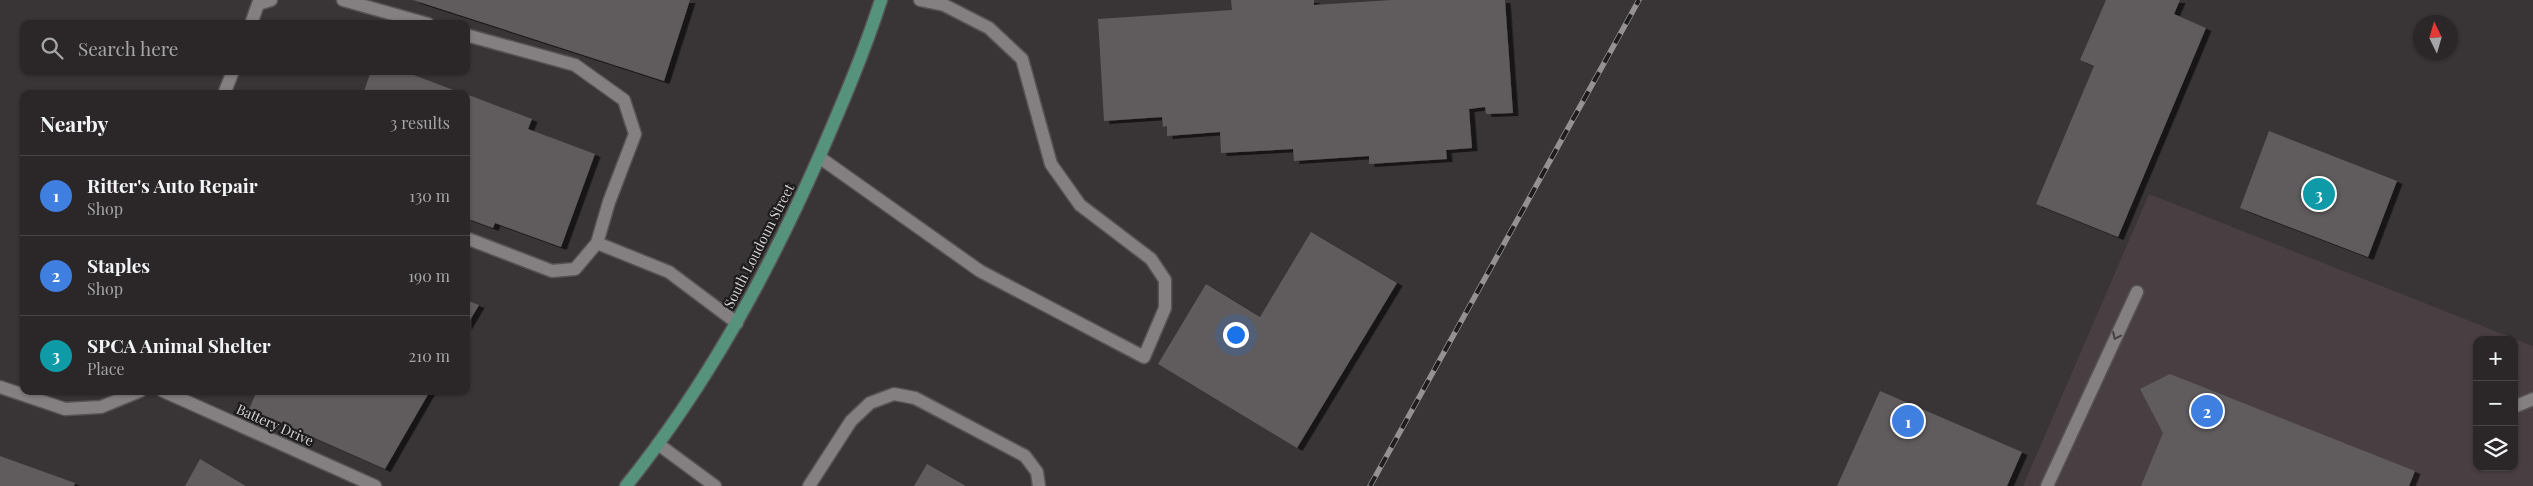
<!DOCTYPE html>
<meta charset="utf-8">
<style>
:root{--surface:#2b2728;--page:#332f30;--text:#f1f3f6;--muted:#a6a5a8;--line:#474445;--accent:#42d4a0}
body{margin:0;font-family:"Playfair Display",serif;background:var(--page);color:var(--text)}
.controls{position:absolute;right:15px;bottom:15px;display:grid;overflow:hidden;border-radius:10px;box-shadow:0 1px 4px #0004}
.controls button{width:45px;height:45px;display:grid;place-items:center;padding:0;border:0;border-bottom:1px solid var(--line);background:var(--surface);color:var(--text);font:25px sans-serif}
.compass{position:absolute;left:2413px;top:15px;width:45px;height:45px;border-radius:50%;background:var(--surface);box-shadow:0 1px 4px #0004;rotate:355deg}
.you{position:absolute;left:1235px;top:334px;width:18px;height:18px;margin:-12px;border:4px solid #fff;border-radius:50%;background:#1a73e8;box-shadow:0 0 0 8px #1a73e833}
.badge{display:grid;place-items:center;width:32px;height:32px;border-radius:50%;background:var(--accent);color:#fff;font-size:16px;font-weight:700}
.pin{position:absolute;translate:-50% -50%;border:2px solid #fff;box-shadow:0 1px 5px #0006}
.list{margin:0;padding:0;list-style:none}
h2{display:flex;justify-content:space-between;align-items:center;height:65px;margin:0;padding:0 20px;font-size:21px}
h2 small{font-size:16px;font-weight:400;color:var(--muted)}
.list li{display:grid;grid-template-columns:32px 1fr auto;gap:15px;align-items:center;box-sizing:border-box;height:80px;padding:0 20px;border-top:1px solid var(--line)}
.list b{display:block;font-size:19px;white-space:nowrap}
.list p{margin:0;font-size:16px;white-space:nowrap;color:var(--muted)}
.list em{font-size:16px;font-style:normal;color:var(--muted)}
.icon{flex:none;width:28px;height:28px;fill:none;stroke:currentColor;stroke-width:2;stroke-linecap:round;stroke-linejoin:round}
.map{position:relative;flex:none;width:2533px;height:486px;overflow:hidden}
.search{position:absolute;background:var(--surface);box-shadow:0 1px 4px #0004;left:20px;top:20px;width:450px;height:55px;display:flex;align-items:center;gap:12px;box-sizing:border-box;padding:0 18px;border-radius:10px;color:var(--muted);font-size:19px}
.panel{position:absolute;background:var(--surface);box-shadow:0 1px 4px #0004;left:20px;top:90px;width:450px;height:305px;border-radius:10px}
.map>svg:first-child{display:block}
.built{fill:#493e42;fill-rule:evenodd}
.building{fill:#605b5d;filter:url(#shadow)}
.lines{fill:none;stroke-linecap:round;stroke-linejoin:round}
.minor-casing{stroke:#565354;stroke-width:15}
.major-casing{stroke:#565354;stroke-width:15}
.minor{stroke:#847f81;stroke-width:12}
.major{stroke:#56937d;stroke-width:12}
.rail-casing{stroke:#959193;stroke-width:5.5}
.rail{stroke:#1f1c1d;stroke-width:4;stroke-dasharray:11;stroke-linecap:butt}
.oneway{stroke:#423f40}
.labels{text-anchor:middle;stroke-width:4.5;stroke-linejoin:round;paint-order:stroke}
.street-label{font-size:14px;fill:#d5d2d3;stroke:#1f1c1d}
</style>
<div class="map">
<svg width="2533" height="486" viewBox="0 0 2533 486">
<defs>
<filter id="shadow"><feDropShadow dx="5.5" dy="3" stdDeviation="0" flood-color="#0009"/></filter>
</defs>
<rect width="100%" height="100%" fill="#393436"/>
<!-- built -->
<path class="built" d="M2149,194L2533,346V486H2023ZM2477,340H2514V467H2477Z"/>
<!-- building -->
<path class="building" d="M413,0H690L664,81Z
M1231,0H1314V5L1391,0H1505L1513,113L1486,114L1485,107L1469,109L1472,148L1446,150L1447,159L1369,164V156L1294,161L1293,149L1221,153L1220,132L1167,136V126L1163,127L1162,117L1104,121L1098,19L1232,10Z
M2106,0H2180L2174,14L2206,28L2118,237L2036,204L2094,66L2080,60Z
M371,71H403L464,94H363Z
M466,94L532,119L528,129L595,154L561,247L495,223L493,228L466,218Z
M2269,131L2397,181L2368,257L2240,208Z
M1311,232L1397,283L1297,448L1158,364L1206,284L1260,317Z
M466,300L479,305L466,327Z
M2170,374L2415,471L2409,486H2141L2163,433L2140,389Z
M257,391H430L385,469L249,409Z
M1880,391L2022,452L2007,486H1837Z
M0,456L75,483L74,486H0Z
M200,459L246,486H185Z
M927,464L966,486H914Z"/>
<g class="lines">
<defs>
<path id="minor" d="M343,0L428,24
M251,24L258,4L271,0
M466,35L575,65L624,100L635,134L609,202L597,243L575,269L552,271L466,238
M224,94L233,71
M819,157L980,271L1144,357L1165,308V280L1151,259L1080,205L1051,164L1022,59L989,28L944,5L920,0
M597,243L669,272L737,323
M0,387L65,409L101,407L140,391
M163,391L375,486
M2514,407L2533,399
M658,444L715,486
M809,486L851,421L870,403L894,394L915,398L1025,456L1037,472L1039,486
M2047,486L2137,292"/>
<path id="major" d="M626,486C707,385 768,273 820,155C842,104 864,53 881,0"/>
</defs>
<!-- minor casing -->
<use href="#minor" class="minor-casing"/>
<!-- major casing -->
<use href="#major" class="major-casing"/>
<!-- minor -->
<use href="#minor" class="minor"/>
<!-- major -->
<use href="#major" class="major"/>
<defs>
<path id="rail" d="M1370,486L1639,0"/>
</defs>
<!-- rail casing -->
<use href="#rail" class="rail-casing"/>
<!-- rail -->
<use href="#rail" class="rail"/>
</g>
<!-- one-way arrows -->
<defs><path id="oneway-chevron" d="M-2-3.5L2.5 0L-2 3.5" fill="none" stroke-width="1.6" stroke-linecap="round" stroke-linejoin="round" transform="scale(1.25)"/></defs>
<use class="oneway" href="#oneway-chevron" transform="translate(2116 336) rotate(115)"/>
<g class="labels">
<!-- street labels -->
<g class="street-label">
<text transform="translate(759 246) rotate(-63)" y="5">South Loudoun Street</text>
<text transform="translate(275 425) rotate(24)" y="5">Battery Drive</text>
</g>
</g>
</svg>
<div class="controls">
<button>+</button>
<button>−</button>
<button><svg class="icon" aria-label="layers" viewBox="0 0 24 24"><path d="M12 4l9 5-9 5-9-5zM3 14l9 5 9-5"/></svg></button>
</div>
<svg class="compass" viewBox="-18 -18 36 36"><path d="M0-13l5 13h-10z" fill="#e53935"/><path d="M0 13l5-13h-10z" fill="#a6a5a8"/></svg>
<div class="you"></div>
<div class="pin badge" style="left:1908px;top:421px;background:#3f7fe0">1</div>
<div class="pin badge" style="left:2207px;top:411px;background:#3f7fe0">2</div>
<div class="pin badge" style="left:2319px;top:194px;background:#0f9aa8">3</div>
<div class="search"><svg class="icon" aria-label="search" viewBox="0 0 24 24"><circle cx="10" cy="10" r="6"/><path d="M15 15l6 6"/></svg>Search here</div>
<section class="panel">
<h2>Nearby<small>3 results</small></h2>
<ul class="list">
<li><span class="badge" style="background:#3f7fe0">1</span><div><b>Ritter's Auto Repair</b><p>Shop</p></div><em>130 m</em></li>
<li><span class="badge" style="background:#3f7fe0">2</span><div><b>Staples</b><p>Shop</p></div><em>190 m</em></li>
<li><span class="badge" style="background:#0f9aa8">3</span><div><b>SPCA Animal Shelter</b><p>Place</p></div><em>210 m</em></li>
</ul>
</section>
</div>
